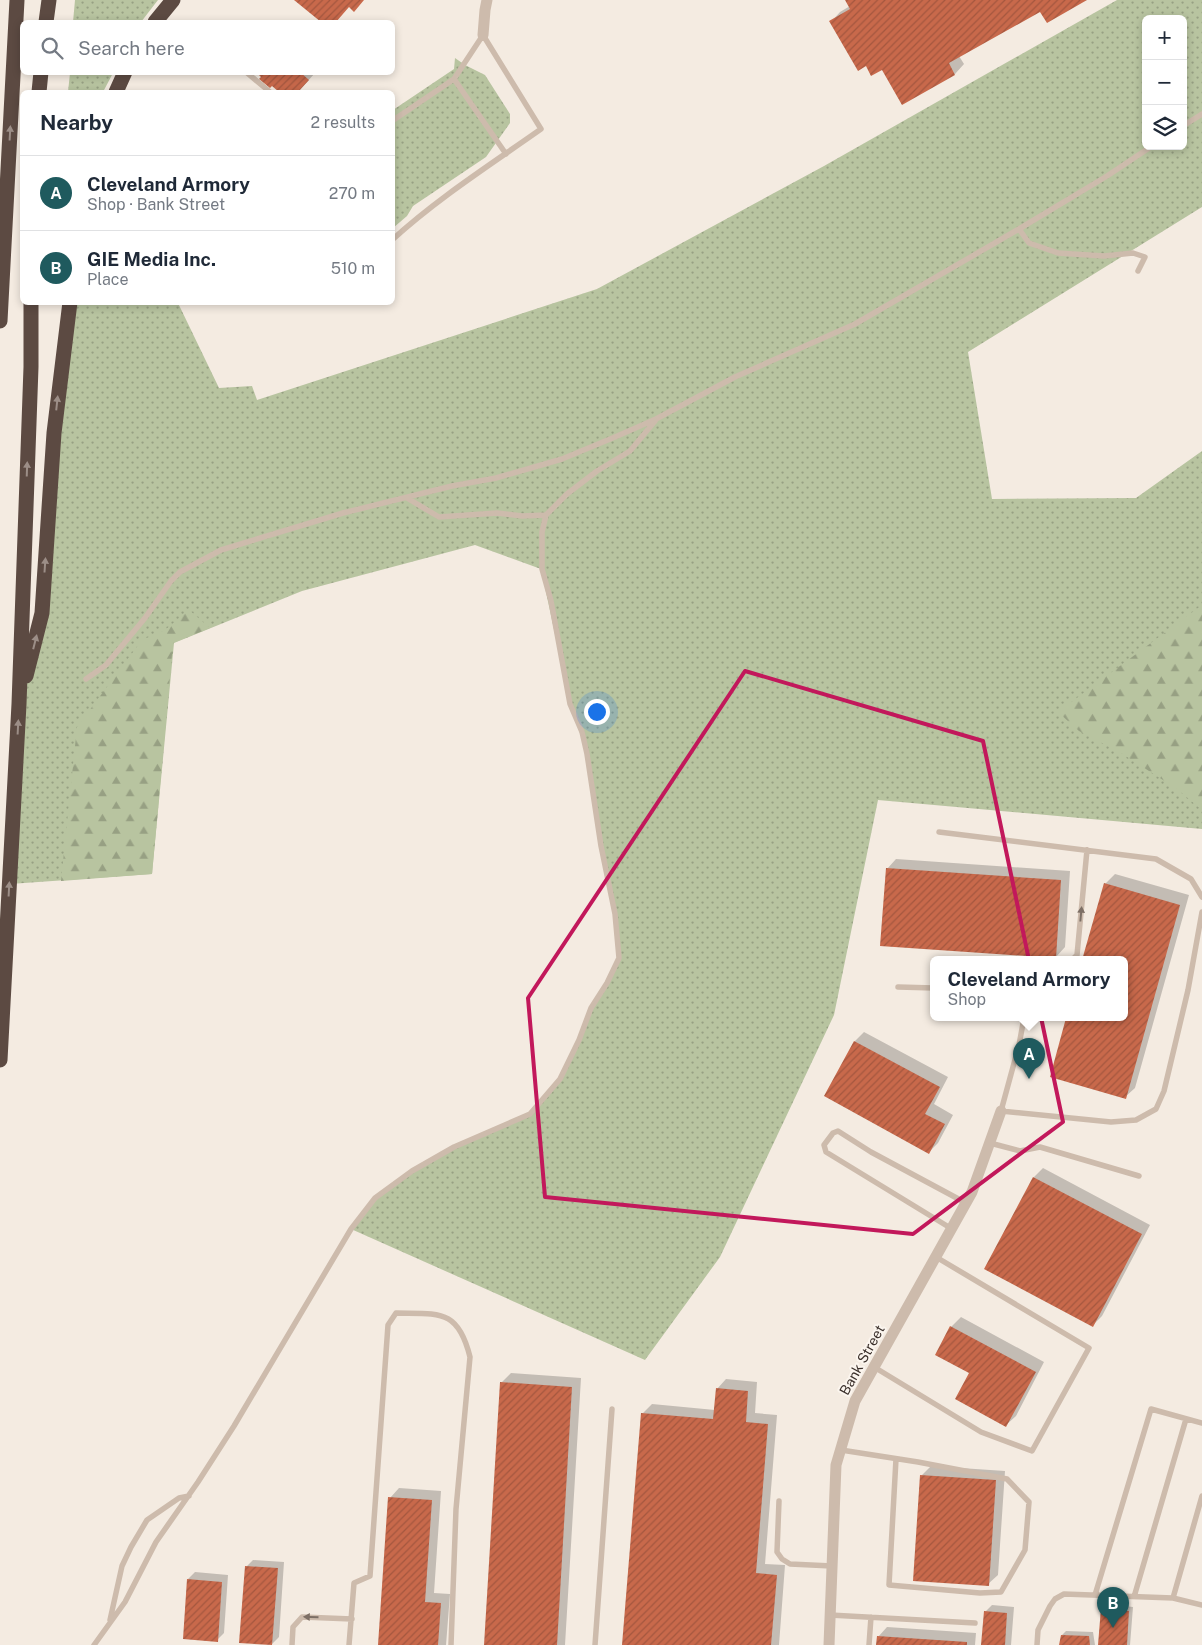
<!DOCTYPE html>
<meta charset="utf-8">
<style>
:root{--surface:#fff;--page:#f6f6f7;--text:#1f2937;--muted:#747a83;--line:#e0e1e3;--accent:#1f5a5e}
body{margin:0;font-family:"Public Sans",sans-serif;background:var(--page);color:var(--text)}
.controls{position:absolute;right:15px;top:15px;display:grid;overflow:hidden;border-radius:8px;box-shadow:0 2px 8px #0003}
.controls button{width:45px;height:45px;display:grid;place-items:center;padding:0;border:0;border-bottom:1px solid var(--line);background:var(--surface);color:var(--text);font:25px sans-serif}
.you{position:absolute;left:596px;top:711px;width:18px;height:18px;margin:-12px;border:4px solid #fff;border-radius:50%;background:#1a73e8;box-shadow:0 0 0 8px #1a73e833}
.badge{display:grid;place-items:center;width:32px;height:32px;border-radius:50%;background:var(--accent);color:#fff;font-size:16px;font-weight:700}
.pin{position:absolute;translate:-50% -41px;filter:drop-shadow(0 1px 2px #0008)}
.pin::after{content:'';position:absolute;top:26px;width:18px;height:15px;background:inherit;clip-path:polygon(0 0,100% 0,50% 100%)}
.popup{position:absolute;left:930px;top:956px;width:198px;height:65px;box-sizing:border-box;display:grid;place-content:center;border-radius:8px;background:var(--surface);filter:drop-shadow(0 1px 4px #0005);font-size:16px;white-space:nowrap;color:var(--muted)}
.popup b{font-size:19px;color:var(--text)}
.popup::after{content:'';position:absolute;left:50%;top:100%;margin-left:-10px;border:10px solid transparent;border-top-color:var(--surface)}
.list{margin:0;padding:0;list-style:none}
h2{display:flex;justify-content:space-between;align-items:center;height:65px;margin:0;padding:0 20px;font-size:21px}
h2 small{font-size:16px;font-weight:400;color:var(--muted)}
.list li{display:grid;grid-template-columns:32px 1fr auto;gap:15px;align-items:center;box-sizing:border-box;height:75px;padding:0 20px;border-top:1px solid var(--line)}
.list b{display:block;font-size:19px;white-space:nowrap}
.list p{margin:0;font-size:16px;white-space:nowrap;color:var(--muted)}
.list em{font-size:16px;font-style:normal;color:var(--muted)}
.icon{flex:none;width:28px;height:28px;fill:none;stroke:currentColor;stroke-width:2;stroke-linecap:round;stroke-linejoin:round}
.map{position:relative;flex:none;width:1202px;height:1645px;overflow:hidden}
.search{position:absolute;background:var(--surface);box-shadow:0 2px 8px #0003;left:20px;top:20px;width:375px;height:55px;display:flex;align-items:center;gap:12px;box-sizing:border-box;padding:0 18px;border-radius:8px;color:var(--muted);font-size:19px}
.panel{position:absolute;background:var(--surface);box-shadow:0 2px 8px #0003;left:20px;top:90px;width:375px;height:215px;border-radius:8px}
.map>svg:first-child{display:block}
.grass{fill:url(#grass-dots);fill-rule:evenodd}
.forest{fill:url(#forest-firs)}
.shadow{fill:#0003}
.building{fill:url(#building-hatch)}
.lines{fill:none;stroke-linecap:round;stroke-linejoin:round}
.service{stroke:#cdbbac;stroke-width:5.5}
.minor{stroke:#cdbbac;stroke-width:11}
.motorway{stroke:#5c4a42;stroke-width:15}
.oneway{fill:#9c8e87}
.oneway2{fill:#7d6f65}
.marked{fill:none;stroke:#c2185b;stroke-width:4;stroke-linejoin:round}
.labels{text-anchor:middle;stroke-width:4;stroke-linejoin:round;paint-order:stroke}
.street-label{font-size:14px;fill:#3b302b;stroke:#fbf5ee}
</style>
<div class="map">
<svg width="1202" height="1645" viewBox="0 0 1202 1645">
<defs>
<pattern id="grass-dots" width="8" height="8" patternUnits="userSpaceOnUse" patternTransform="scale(1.25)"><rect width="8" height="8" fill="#b8c4a0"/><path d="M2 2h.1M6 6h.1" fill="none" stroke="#97a083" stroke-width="1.8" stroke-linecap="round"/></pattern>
<pattern id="forest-firs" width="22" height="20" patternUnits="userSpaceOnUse" patternTransform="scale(1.25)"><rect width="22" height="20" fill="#b8c4a0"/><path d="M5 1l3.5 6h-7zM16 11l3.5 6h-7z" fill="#97a083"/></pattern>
<pattern id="building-hatch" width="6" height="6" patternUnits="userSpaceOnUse" patternTransform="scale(1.25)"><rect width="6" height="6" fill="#c8694b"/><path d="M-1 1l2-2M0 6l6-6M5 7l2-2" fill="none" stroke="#a4573f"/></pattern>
</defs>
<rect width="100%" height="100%" fill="#f4ebe1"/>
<!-- grass -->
<path class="grass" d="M75,0H158L141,22H73Z
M1117,0H1202V207L968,352L992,499L1136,498L1202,451V829L878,800L834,1015L720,1257L645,1360L351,1229L375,1198L412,1171L454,1147L530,1114L560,1079L591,1008L619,958L615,914L587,754L570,704L541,569L475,545L302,591L174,643L152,874L10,884L19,704L42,613L70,303H178L219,388L252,386L257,400L597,289L824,166ZM1146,19H1183V146H1146Z
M455,58L465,65L485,75L510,114V123L486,157L413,206L407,216L393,228V110L454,69Z
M70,73V72L113,73L103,92H68Z"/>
<!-- forest -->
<path class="forest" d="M1202,605V810L1177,789L1121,753L1079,731L1058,712Z
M189,610L210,628L173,643L152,874L61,881L77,727L142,640L165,630Z"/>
<!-- shadow -->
<path class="shadow" d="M846,0H1085L1040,11L959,56L964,64L955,74L902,103L883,68L866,65L831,22L840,12L850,6Z
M258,72L315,73L298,92H281Z
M896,859L1070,871L1065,947L1056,957L887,869Z
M1115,874L1189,895L1135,1088L1125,1097L1051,1076L1068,1018H1124V960H1084L1105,884Z
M864,1032L948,1077L934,1104L953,1115L938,1143L929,1152L826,1096L855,1041Z
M1043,1168L1150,1225L1102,1316L1093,1325L1034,1177Z
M961,1317L1044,1362L1016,1416L1006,1425L971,1372L937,1354L951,1327Z
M511,1373L581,1378L565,1645H485L501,1383Z
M726,1379L757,1382L755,1413L777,1415L765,1564L785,1565L779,1645H623L642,1414L652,1404L715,1410L717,1389Z
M931,1466L1005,1471L998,1575L988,1584L921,1476Z
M399,1488L441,1491L434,1593L450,1594L446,1645H379L390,1498Z
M253,1560L284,1562L279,1637L272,1644L246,1567Z
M195,1572L228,1575L224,1633L217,1640L188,1579Z
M1106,1604L1133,1607L1130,1645H1097H1099L1102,1608Z
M992,1605L1014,1607L1011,1645H983L985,1612Z
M887,1627L976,1633L975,1645H877L878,1637Z
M1066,1631L1093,1632L1095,1645H1061L1062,1635Z"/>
<!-- building -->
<path class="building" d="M294,0H364L354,12L349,7L336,22H321Z
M845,0H1087L1047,23L1040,12L949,63L955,75L902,105L882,70L871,76L866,66L858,71L829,21L850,9Z
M256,72H300L309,80L298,92H279L272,86L270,88L259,79L261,77Z
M886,868L1061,880L1056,958L880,946Z
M1104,883L1180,905L1126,1099L1050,1077L1066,1018H1124V960H1082Z
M854,1041L940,1087L925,1114L945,1124L929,1154L824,1096Z
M1033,1177L1142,1234L1093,1327L984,1269Z
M950,1326L1036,1372L1006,1427L955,1399L969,1373L935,1355Z
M500,1382L572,1387L557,1645H484Z
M716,1388L748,1391L746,1422L768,1424L756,1573L777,1575L771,1645H622L641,1413L713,1419Z
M920,1475L996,1480L989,1586L913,1581Z
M388,1497L432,1500L425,1602L441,1603L438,1645H378Z
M245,1566L278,1568L272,1645L239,1643Z
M187,1579L222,1582L218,1642L183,1639Z
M1101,1608L1129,1611L1127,1645H1098Z
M984,1611L1007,1613L1005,1645H981Z
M1061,1635L1089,1636L1090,1645H1059Z
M877,1636L967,1642V1645H876Z"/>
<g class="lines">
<!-- service -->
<path class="service" d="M246,72L270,92
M392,121L454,79
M1183,126L1202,114
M1019,229L1029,243L1058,253L1104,256L1133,253L1145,257L1138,271
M392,240C438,198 490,165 541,129L483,35L454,79L506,154
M407,498L439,517L497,513L522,516L546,515L567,494L597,471L630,451L655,421
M86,679L106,665L145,618L171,581L180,572L221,550L343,513L452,486L496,478L562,459L615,437L656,419L735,377L855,324L1019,229L1107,176L1152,146
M939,832L1156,859L1191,879L1202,897
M1072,960L1077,955L1087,850
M898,987L934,988
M1024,1018L1019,1045L1001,1111L1111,1122L1136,1120L1156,1109L1164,1091L1188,990L1202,912
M990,1143L1020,1151L1040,1147L1139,1176
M952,1229L826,1152L824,1145L833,1133L838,1131L871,1152L966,1203
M874,1367L981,1432L1032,1451L1089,1348L936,1257
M841,1450L918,1462L1007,1479L1029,1502L1025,1550L1001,1592L980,1593L889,1585L896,1459
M779,1501L777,1552L782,1559L790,1564L832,1566
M1095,1595L1151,1409L1202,1423
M1134,1597L1186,1419
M1173,1598L1202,1496
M830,1615L975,1623
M110,1620L122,1566L131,1547L147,1520L179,1498L189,1496
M94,1645L125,1602L156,1542L198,1482L234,1426L351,1229L375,1198L412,1171L454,1147L530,1114L560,1079L579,1040L591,1008L607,983L619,958L615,914L601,846L587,754L582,732L570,704L551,601L542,569V532L546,515
M292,1645L293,1627L302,1617L352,1619
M349,1645L354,1583L370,1576L388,1325L396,1313C440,1314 458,1309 470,1357L456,1509L451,1645
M595,1645L612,1409
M869,1645L871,1617
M1037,1645L1038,1630L1050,1606L1055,1599L1064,1594L1173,1598L1202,1605"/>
<!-- minor -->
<path class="minor" d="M483,35L485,10L487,0
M829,1645L836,1465L855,1401L972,1192L1001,1111"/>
<!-- motorway -->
<path class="motorway" d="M46,22L49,0
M155,22L173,0
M39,92L41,72
M116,92L125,72
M0,321L17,0
M26,676L42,613L54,433L70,302
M0,1060L19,704L31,367V302"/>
</g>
<!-- one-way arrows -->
<defs><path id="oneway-solid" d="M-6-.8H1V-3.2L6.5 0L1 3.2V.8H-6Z" transform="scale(1.25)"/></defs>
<g class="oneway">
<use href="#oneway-solid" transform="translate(10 133) rotate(-87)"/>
<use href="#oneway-solid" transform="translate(57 403) rotate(-84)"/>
<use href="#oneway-solid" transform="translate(27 469) rotate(-88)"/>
<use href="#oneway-solid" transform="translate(45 565) rotate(-86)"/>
<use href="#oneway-solid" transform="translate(35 642) rotate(-76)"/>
<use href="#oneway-solid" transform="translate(18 727) rotate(-87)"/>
<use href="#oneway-solid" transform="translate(9 889) rotate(-87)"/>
</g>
<g class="oneway2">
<use href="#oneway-solid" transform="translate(1081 914) rotate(-85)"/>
<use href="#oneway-solid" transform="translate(311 1617) rotate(-178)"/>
</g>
<!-- marked area -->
<path class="marked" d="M745,671L983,741L1063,1122L913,1234L545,1197L528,998Z"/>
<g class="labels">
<!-- street labels -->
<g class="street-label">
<text transform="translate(862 1360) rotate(-61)" y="5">Bank Street</text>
</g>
</g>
</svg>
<div class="controls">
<button>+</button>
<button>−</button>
<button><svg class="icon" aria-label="layers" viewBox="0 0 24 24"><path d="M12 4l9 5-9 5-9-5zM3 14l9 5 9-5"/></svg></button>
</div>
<div class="you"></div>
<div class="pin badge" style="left:1029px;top:1079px">A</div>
<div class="popup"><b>Cleveland Armory</b>Shop</div>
<div class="pin badge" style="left:1113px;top:1628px">B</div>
<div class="search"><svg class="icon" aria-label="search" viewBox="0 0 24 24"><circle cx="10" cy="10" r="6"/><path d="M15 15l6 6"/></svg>Search here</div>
<section class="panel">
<h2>Nearby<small>2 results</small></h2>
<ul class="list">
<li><span class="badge">A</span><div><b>Cleveland Armory</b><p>Shop · Bank Street</p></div><em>270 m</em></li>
<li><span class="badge">B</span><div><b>GIE Media Inc.</b><p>Place</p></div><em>510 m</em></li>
</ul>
</section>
</div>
